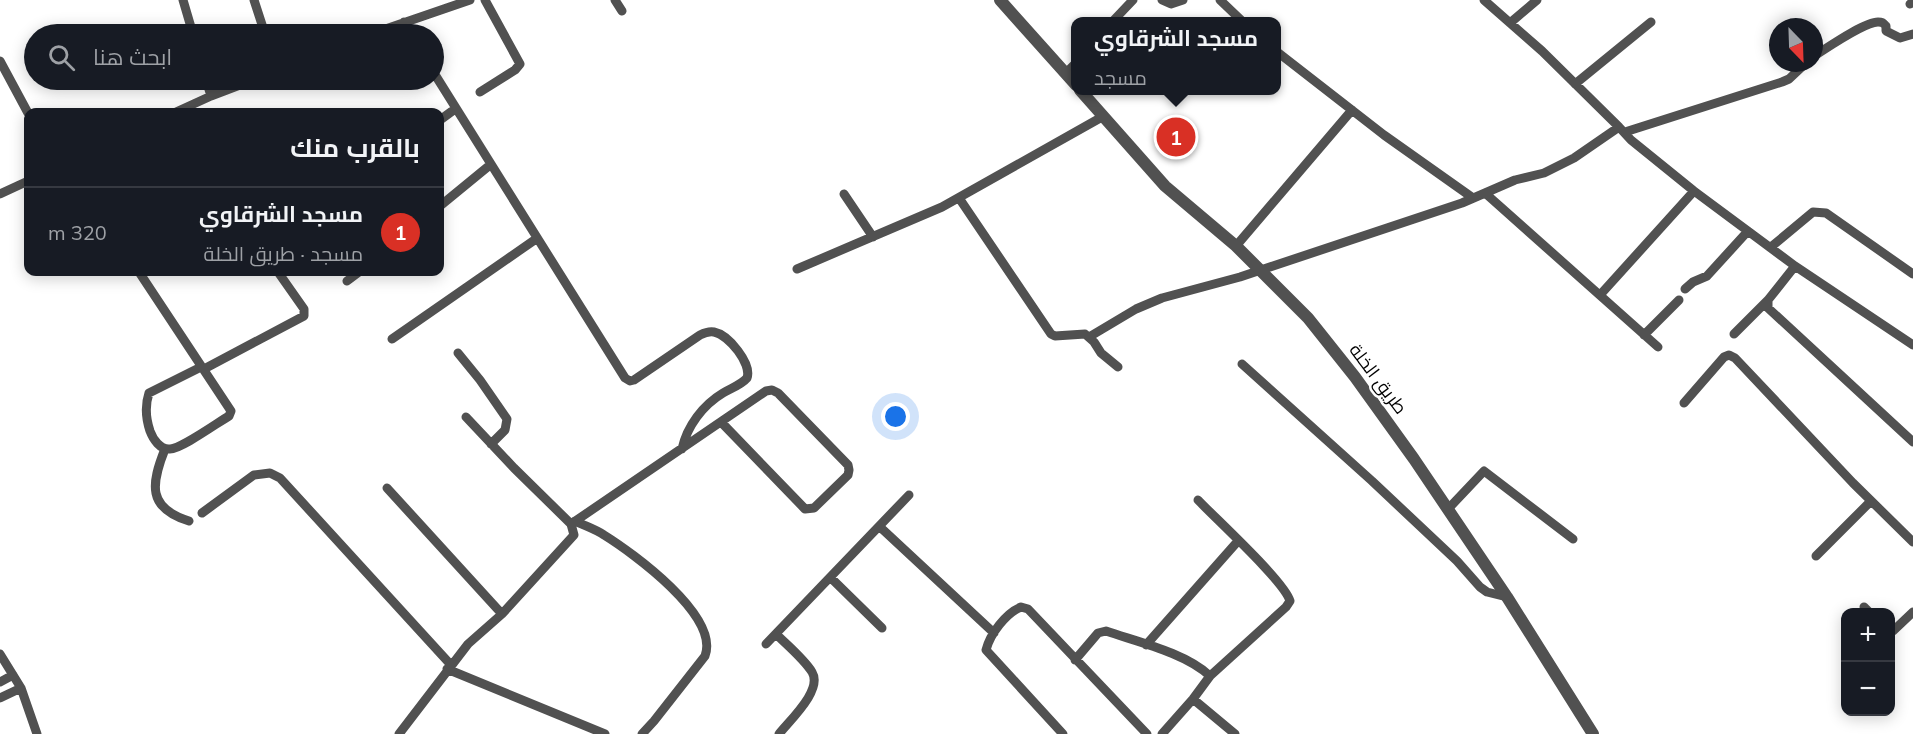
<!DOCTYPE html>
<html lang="ar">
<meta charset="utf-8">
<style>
:root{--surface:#171b24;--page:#242831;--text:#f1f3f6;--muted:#9ea1a6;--line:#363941;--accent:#d93025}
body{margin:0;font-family:Mulish,Cairo,sans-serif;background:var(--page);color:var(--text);direction:rtl}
.controls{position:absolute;right:18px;bottom:18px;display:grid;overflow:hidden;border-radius:12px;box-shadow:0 3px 15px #0003}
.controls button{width:54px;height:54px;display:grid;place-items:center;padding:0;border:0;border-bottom:2px solid var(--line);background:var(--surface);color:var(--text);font:30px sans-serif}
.compass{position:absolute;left:1769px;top:18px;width:54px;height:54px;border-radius:50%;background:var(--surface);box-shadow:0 3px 15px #0003;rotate:157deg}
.you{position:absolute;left:896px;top:417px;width:21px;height:21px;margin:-15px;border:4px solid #fff;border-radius:50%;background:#1a73e8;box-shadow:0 0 0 9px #1a73e833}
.badge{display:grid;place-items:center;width:39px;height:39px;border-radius:50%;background:var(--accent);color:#fff;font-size:20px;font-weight:700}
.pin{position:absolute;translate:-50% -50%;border:3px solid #fff;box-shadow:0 2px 6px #0006}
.popup{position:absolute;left:1071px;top:17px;width:210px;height:78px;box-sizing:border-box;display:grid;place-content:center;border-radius:12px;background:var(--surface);filter:drop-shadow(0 2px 4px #0005);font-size:20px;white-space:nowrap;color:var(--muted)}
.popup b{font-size:22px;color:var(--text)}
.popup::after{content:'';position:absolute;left:50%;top:100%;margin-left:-12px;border:12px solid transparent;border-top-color:var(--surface)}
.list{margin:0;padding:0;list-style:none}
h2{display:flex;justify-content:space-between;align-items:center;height:78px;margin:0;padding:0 24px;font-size:26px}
h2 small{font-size:20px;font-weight:400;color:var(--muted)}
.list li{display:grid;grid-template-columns:39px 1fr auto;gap:18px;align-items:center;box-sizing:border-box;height:90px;padding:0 24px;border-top:2px solid var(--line)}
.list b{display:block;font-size:22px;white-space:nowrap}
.list p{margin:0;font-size:20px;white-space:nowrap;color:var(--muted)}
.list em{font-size:20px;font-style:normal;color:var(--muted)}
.icon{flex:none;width:33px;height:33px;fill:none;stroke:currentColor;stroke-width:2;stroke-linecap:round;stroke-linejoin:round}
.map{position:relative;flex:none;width:1913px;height:734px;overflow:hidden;direction:ltr}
.search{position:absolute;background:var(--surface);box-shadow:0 3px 15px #0003;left:24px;top:24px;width:420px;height:66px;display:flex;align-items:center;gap:15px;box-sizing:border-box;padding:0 21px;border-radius:33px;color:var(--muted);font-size:22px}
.panel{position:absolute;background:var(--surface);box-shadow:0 3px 15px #0003;left:24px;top:108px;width:420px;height:168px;border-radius:12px;direction:rtl}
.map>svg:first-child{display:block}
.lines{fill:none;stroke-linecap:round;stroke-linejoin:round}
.minor{stroke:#515151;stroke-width:9}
.tertiary{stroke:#515151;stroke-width:12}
.labels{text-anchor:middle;stroke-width:5;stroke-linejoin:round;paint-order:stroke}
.street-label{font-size:18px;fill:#000;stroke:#fff}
</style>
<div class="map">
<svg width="1913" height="734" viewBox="0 0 1913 734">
<rect width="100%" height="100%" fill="#fff"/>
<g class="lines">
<!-- minor -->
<path class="minor" d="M183,0L193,34
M254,0L265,34
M615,0L622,11
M1162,0L1171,4L1183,0
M1220,0L1242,21
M1484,0L1542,51L1619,127
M1910,4L1913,2
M1113,21L1133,0
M404,22L411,34
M1510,23L1537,0
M371,34L470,0
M1276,51L1384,135L1473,198
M1814,56C1827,48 1864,22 1878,22C1883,22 1883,23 1886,26V31L1900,38L1913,34
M0,61L28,113
M434,73L625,378L630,381L634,380L700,335C704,333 709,331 714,332C729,335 752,364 747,378C741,385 731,388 723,393C703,405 687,426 682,449
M1066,73L1076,63
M206,80L211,96
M1575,84L1651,22
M480,92L515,70L520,64L485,0
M176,112L211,96L253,80
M440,120L455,109
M1625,132L1782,82L1789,79L1806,63
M1485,193L1658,347
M0,194L28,181
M844,194L873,237
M959,198L1051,334L1055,336L1085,334L1094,342L1101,353L1118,367
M440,206L490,165
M1236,246L1352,110
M1771,247L1813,212L1826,213L1913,274
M1795,266L1768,300V308L1913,442
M797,269L942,207L1102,117
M139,272L231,411L229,416C217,423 181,449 170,449C160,450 153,439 150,431C146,419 145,405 149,393L201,367
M347,281L359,272
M1685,289L1693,282L1707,276L1748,231
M1600,295L1694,191
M1734,334L1768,300
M1644,335L1679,300
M1089,337L1136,309L1162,298L1240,277L1462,203L1515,180L1544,173L1574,158L1619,127L1631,140L1694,191L1795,266L1913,345
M392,339L536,239
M458,353L480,380L507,419L505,430L491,444
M1242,364L1372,481L1457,561L1480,587L1487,592L1507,597
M204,369L304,316V309L278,272
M1684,403L1724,357L1729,355L1735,358L1853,483L1913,542
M165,449C151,484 147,508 189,521
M387,488L502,614
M1198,500C1216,519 1285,582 1290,601L1286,607L1210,676
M1448,509L1484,471L1573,539
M202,513L254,475L270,473L280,478L451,665
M575,521C585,526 595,529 604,535C633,553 720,616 705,656L654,721L642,734
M571,524L766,391L772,390L778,393L848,465L849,470L848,475L814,508L805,509L721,422
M880,527L994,633
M1816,556L1871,501
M831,578L882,628
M1864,607L1869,612
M1890,632L1893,631L1913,612
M776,634C787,645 804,659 812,672C823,690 790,720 779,734
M766,644L909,495
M1146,645L1238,541
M0,654L21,688L37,734
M1075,660L1098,633L1106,631C1138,642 1186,653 1210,676L1193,699L1162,734
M447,669L605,734
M0,682L13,675
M0,698L21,688
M1193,699L1235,734
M399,734L468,644L502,614L574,535L571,524L514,468L466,417
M1063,734L986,650C990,634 1006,613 1021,607L1028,609L1147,734"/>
<!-- tertiary -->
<path class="tertiary" d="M1000,0L1076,85
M1080,90L1165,186L1236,246L1308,318L1355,377L1414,459L1507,597L1593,734"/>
</g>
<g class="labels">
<!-- street labels -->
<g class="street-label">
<text transform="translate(1378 379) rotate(53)" y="6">طريق الخلة</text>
</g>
</g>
</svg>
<div class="controls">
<button>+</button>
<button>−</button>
</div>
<svg class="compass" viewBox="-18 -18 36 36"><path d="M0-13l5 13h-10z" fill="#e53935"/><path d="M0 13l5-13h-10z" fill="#9ea1a6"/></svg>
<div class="you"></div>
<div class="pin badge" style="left:1176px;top:137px">1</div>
<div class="popup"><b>مسجد الشرقاوي</b>مسجد</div>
<div class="search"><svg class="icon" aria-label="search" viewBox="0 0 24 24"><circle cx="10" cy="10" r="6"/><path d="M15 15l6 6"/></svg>ابحث هنا</div>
<section class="panel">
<h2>بالقرب منك<small></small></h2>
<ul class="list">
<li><span class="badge">1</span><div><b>مسجد الشرقاوي</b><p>مسجد · طريق الخلة</p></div><em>320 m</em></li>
</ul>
</section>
</div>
